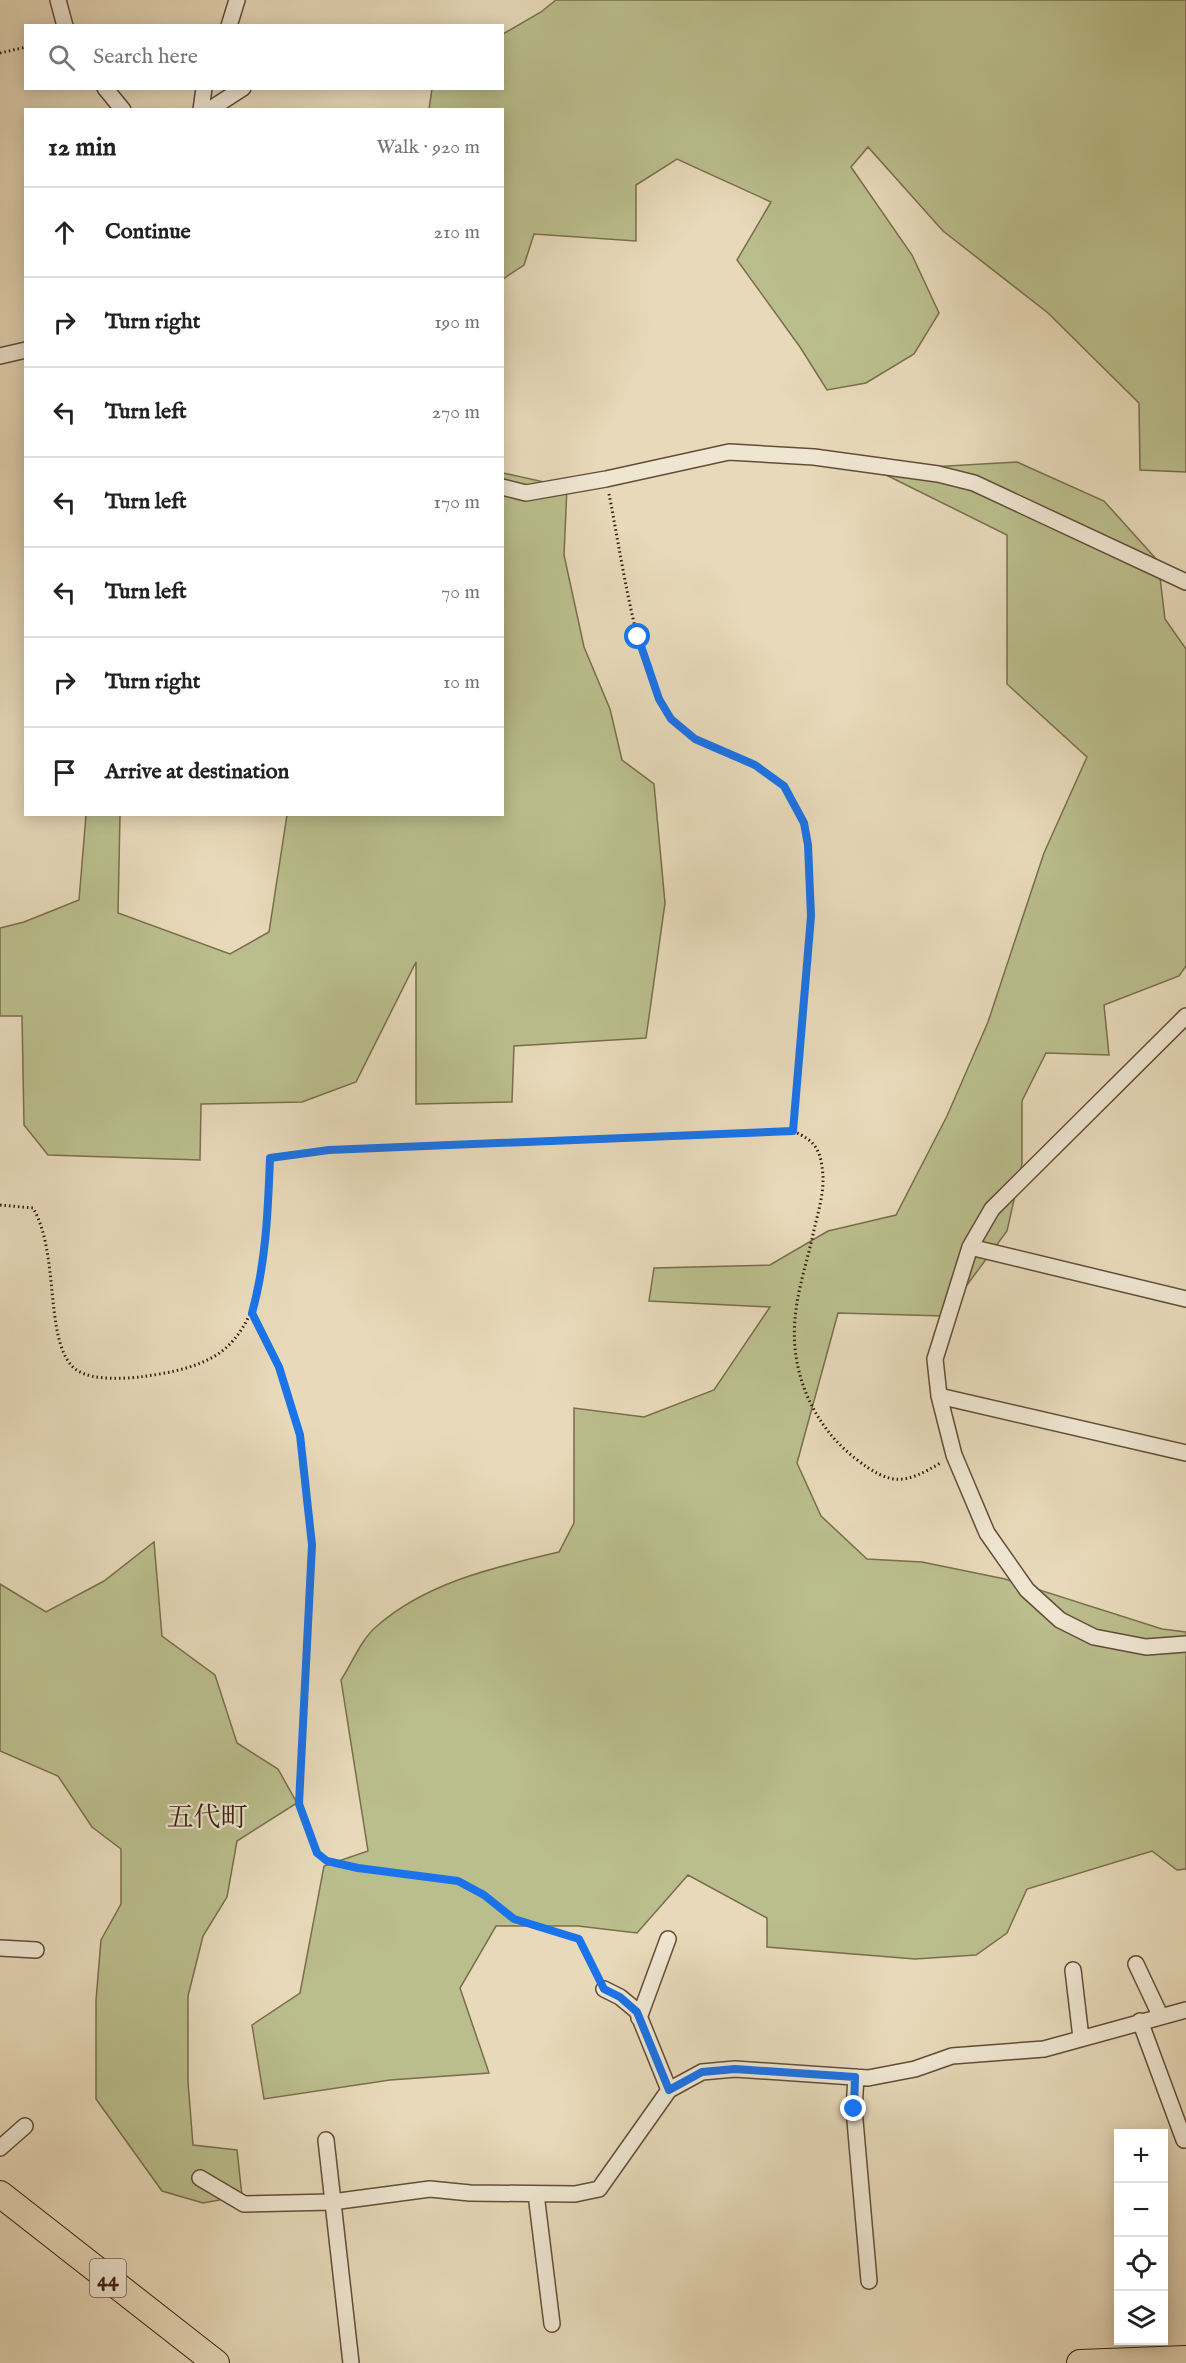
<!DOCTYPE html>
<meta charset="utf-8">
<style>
:root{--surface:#fff;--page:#f6f6f6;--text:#222;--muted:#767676;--line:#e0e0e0}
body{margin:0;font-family:"IM FELL English","Noto Serif JP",serif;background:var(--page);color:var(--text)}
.controls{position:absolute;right:18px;bottom:18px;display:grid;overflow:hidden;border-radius:0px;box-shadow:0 3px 15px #0003}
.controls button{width:54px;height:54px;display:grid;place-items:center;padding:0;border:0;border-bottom:2px solid var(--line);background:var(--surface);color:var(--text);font:30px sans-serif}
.stop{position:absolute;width:18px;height:18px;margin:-14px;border:4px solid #1a73e8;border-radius:50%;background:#fff}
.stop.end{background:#1a73e8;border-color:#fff;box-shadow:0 2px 6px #0008}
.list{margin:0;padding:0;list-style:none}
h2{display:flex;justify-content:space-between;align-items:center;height:78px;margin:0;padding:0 24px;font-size:26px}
h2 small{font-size:20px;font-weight:400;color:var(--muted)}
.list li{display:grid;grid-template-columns:39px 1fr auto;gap:18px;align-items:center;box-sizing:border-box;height:90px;padding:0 24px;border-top:2px solid var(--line)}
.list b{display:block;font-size:22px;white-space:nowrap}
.list em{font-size:20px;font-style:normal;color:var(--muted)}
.icon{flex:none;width:33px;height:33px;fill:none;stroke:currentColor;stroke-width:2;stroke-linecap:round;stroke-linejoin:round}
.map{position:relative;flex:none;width:1186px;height:2363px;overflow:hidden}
.search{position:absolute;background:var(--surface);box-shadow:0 3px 15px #0003;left:24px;top:24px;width:480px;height:66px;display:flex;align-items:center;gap:15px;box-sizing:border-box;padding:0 21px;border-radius:0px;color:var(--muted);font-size:22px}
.panel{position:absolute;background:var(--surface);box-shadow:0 3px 15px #0003;left:24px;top:108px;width:480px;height:708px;border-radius:0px}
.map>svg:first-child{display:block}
.green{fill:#babe8c;stroke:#796e4c;stroke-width:1.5}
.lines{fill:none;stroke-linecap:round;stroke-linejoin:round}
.minor-casing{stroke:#644d38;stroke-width:18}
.primary-casing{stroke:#381e0d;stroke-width:28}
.path{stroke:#381e0d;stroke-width:3;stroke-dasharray:1.5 3;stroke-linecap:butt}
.minor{stroke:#efe6d2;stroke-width:15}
.primary{stroke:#e7d9b9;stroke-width:26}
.route{stroke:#1a73e8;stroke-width:8}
.labels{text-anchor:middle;stroke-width:4.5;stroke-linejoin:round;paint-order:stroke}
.shield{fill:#efe6d2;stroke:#6f5a48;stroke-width:1.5}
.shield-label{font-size:22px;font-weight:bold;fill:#381e0d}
.quarter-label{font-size:27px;fill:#381e0d;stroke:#efe6d2}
</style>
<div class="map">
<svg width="1186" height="2363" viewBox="0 0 1186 2363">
<rect width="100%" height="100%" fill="#e7d9b9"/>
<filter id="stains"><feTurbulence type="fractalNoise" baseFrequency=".00333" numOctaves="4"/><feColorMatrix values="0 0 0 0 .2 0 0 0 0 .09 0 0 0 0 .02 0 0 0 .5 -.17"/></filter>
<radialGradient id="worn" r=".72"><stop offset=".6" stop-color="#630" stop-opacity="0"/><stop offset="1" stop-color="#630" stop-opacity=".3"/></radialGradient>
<!-- green -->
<path class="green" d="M556,0H1186V472L1140,470L1139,403L1048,313L943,231L868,147L851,167L912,255L939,313L914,354L866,383L827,390L800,347L737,260L771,202L677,159L636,185V241L534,234L524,265L503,279L502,110L429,109L432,89L502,88L503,34L541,12Z
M1017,462L1104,501L1158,561L1165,619L1186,649V966L1179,976L1104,1005L1109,1055L1046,1053L1022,1101V1164L1007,1231L944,1316L838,1313L797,1463L821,1516L867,1559L922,1562L1005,1579L1162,1629L1186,1632V1869L1177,1870L1152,1851L1027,1889L1007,1933L976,1955L915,1959L767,1947V1918L688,1875L637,1933L578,1926H496L460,1988L489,2073L390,2080L264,2099L252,2025L300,1993L324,1866L368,1851L341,1680C352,1663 362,1638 377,1626C427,1582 496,1567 559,1552L574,1523V1408L644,1417L714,1390L770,1307L649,1301L654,1268L770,1265L828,1231L896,1215L947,1116L988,1022L1044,853L1087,757L1007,684V535L876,470Z
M503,473L567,487L564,555L584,647L610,709L622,760L654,784L665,903L646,1038L514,1046L512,1102L416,1104V962L356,1082L302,1102L201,1104L200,1160L48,1155L24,1125L22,1016H0V928L24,922L79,900L86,815H120L118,913L230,954L269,932L287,815L502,814Z
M154,1542L162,1636L215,1675L237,1743L278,1769L297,1803L237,1841L227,1897L203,1936L188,1996V2082L193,2145L237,2150L242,2196L203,2203L162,2191L96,2099V2000L101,1940L121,1904V1849L92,1827L58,1776L0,1751V1584L46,1612L104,1581Z"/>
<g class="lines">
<defs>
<path id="minor" d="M58,0L65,26
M229,26L237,0
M105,88L123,110
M201,110L204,88
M209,110L243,88
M0,356L26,350
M502,487L526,493L606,479L729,452L814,457L938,474L974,483L1186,582
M1186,1016L992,1209L970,1247L935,1359L939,1396L954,1455L987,1533L1027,1590L1060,1620L1094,1637L1146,1647L1186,1644
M970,1247L1186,1299
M939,1396L1186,1453
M0,1948L36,1950
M1136,1964L1160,2015
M1073,1970L1081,2038
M604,1989L620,1997L637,2011L669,2090
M639,2018L668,1939
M1140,2021L1184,2140
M856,2077L854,2109L869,2281
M326,2140L351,2363
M0,2148L25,2126
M200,2178L244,2204L332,2202L430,2189L470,2193L575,2194L599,2189L669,2090L702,2072L735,2069L868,2078L915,2069L952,2056L1044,2049L1186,2010
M536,2194L552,2324"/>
<path id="primary" d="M0,2194L216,2363
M1080,2363L1186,2359"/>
</defs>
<!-- minor casing -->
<use href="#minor" class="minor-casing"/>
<!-- primary casing -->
<use href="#primary" class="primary-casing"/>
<!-- path -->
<path class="path" d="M0,53L26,47
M609,494C620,547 638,684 672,720C715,766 777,751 804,823C810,840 809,859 810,877C813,961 800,1047 793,1131
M0,1205L33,1208C59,1252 45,1334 71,1365C84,1381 120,1379 140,1377C169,1373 207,1367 229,1345C272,1302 268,1216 270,1158L329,1150L793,1131C816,1141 821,1150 823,1176C824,1196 816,1219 812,1239C806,1265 797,1292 795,1319C790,1372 813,1426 856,1459C891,1486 904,1485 942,1462
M252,1313L279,1367L300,1435L312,1545L299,1804L317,1853L327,1861L358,1868L458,1881L484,1895L515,1919L579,1939L597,1974"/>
<!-- minor -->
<use href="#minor" class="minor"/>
<!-- primary -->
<use href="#primary" class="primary"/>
</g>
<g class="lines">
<!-- route -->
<path class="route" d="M638,637L659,699L671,719L695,739L755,765L784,786L804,823L808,845L811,916L793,1131L329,1150L270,1158C268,1211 266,1262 252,1313L279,1367L300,1435L312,1545L299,1804L317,1853L327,1861L358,1868L458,1881L484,1895L514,1919L579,1939L604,1989L620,1997L637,2012L669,2090L702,2072L735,2069L855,2077L854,2109"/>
</g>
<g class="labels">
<!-- shield labels -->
<rect class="shield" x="90" y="2259" width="36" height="38" rx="4.5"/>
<g class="shield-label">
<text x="108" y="2286">44</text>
</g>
<!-- quarter labels -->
<g class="quarter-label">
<text x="207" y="1826">五代町</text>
</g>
</g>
<rect width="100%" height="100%" filter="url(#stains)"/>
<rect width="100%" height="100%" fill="url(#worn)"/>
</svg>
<div class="controls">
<button>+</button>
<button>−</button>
<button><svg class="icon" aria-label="locate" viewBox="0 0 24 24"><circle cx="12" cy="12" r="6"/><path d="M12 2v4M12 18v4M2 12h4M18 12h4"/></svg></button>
<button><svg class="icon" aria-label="layers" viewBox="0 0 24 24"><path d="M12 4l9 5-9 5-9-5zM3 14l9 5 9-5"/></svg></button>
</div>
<div class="stop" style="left:638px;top:637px"></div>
<div class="stop end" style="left:854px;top:2109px"></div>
<div class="search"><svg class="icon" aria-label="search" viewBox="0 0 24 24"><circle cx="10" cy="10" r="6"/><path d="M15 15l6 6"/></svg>Search here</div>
<section class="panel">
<h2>12 min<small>Walk · 920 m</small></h2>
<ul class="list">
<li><svg class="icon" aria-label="ahead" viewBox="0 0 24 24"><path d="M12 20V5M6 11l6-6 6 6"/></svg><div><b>Continue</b></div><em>210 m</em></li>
<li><svg class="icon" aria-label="right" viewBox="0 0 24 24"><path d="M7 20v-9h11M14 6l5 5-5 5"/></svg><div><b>Turn right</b></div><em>190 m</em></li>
<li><svg class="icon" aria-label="left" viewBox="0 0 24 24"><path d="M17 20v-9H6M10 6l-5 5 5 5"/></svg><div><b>Turn left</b></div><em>270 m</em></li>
<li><svg class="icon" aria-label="left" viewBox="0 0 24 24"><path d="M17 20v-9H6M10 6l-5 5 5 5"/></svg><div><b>Turn left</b></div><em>170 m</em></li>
<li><svg class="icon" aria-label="left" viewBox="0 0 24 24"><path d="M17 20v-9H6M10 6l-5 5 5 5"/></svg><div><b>Turn left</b></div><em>70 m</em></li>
<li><svg class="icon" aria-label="right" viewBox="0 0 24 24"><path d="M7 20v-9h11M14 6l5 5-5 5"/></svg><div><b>Turn right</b></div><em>10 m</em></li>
<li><svg class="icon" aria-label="arrive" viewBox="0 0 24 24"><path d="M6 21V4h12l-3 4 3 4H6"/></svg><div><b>Arrive at destination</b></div></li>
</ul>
</section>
</div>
